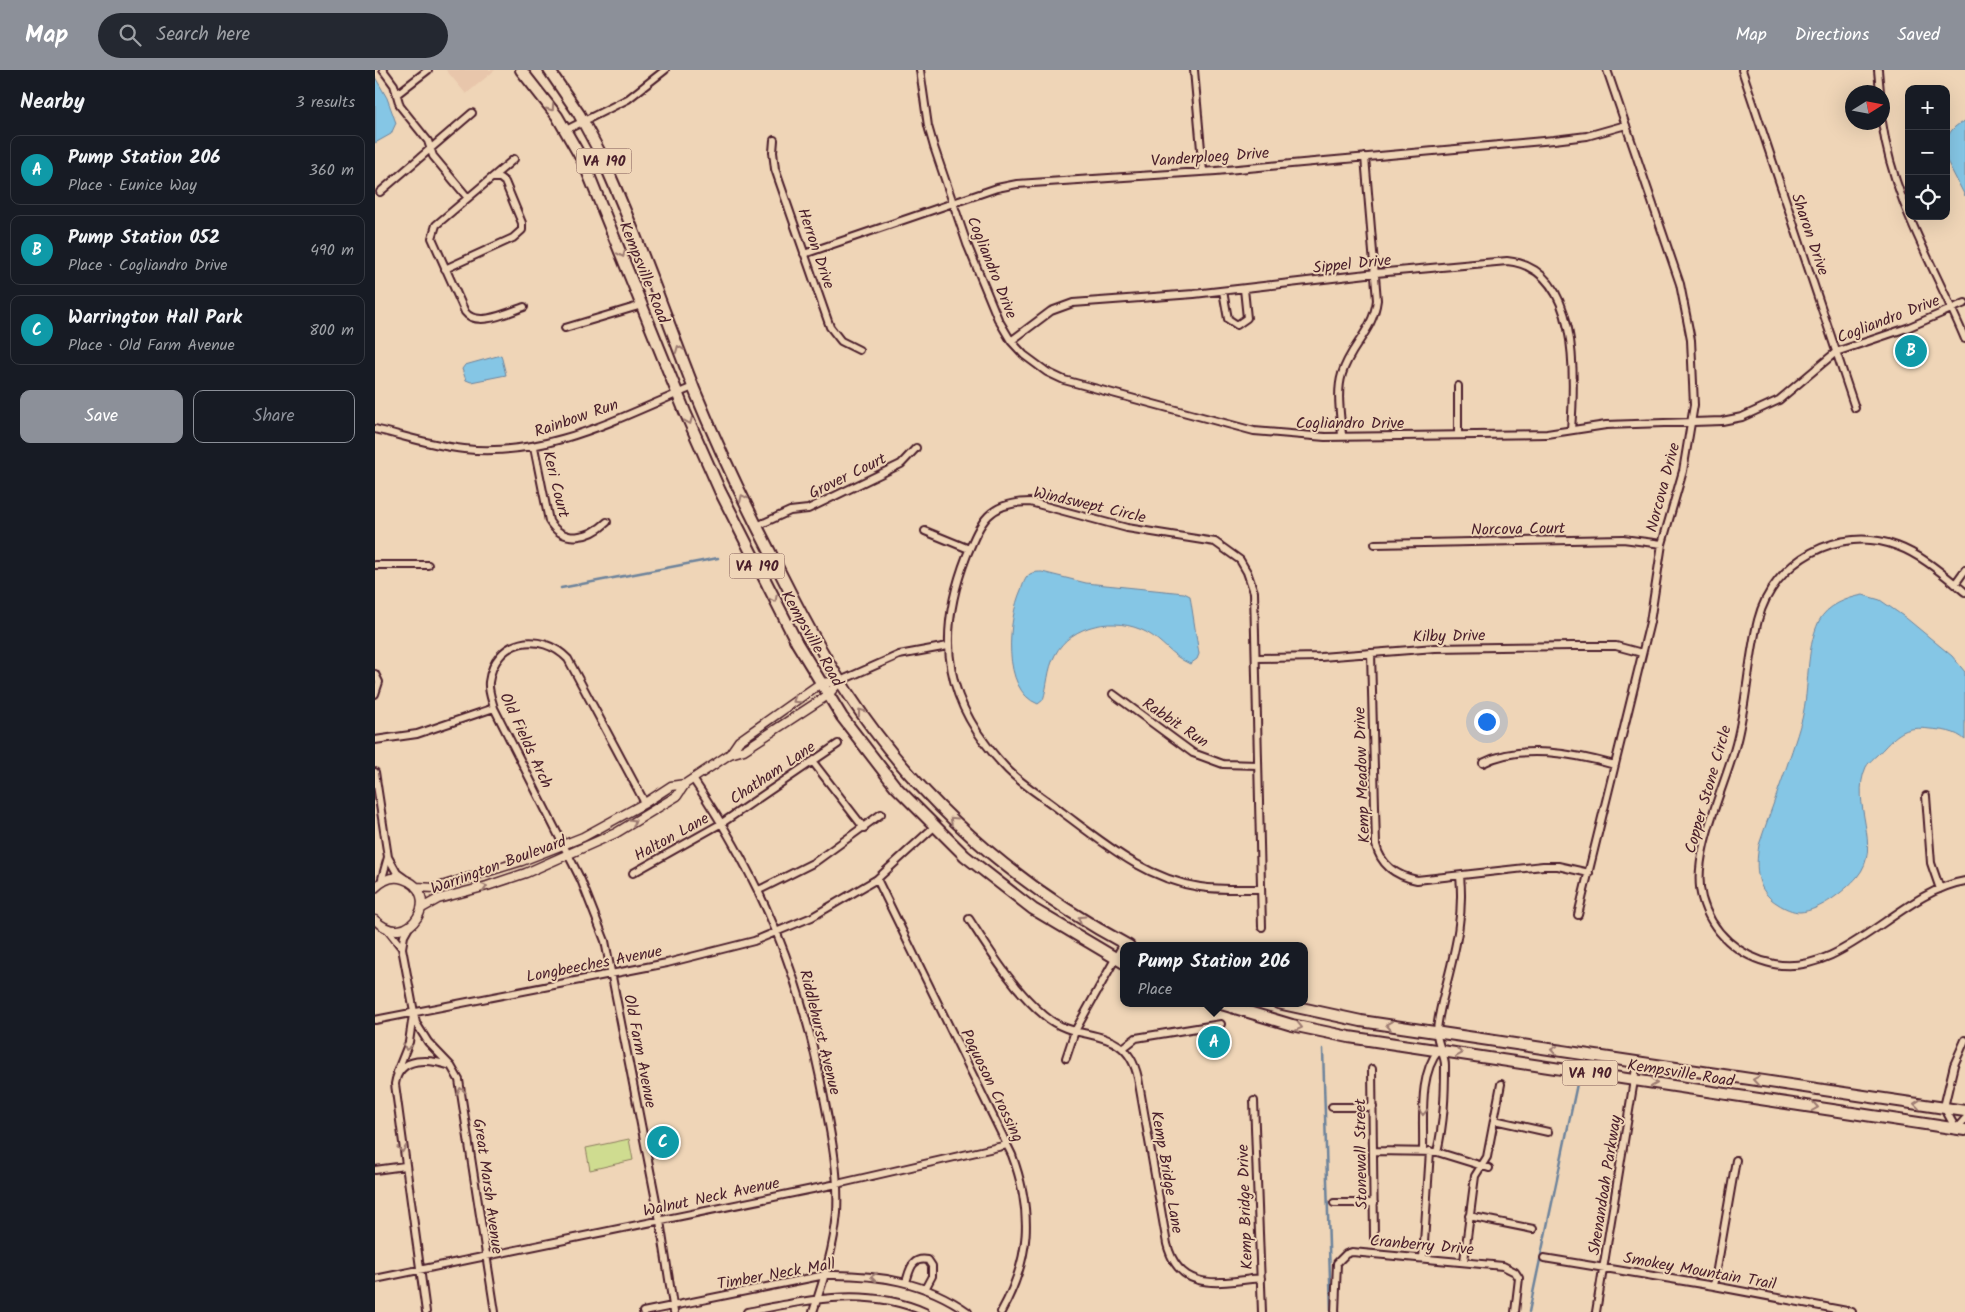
<!DOCTYPE html>
<meta charset="utf-8">
<style>
:root{--surface:#171b24;--page:#242831;--text:#f1f3f6;--muted:#9ea1a6;--line:#363941;--accent:#8c9099}
body{margin:0;font-family:Kalam,sans-serif;background:var(--page);color:var(--text)}
.controls{position:absolute;right:15px;top:15px;display:grid;overflow:hidden;border-radius:10px;box-shadow:0 5px 20px #0002}
.controls button{width:45px;height:45px;display:grid;place-items:center;padding:0;border:0;border-bottom:1px solid var(--line);background:var(--surface);color:var(--text);font:25px sans-serif}
.compass{position:absolute;left:1470px;top:15px;width:45px;height:45px;border-radius:50%;background:var(--surface);box-shadow:0 5px 20px #0002;rotate:79deg}
.you{position:absolute;left:1111px;top:651px;width:18px;height:18px;margin:-12px;border:4px solid #fff;border-radius:50%;background:#1a73e8;box-shadow:0 0 0 8px #1a73e833}
.badge{display:grid;place-items:center;width:32px;height:32px;border-radius:50%;background:var(--accent);color:#fff;font-size:16px;font-weight:700}
.pin{position:absolute;translate:-50% -50%;border:2px solid #fff;box-shadow:0 1px 5px #0006}
.popup{position:absolute;left:745px;top:872px;width:188px;height:65px;box-sizing:border-box;display:grid;place-content:center;border-radius:10px;background:var(--surface);filter:drop-shadow(0 1px 4px #0005);font-size:16px;white-space:nowrap;color:var(--muted)}
.popup b{font-size:19px;color:var(--text)}
.popup::after{content:'';position:absolute;left:50%;top:100%;margin-left:-10px;border:10px solid transparent;border-top-color:var(--surface)}
.list{margin:0;padding:0;list-style:none}
h2{display:flex;justify-content:space-between;align-items:center;height:65px;margin:0;padding:0 20px;font-size:21px}
h2 small{font-size:16px;font-weight:400;color:var(--muted)}
.list li{display:grid;grid-template-columns:32px 1fr auto;gap:15px;align-items:center;box-sizing:border-box;height:70px;margin:0 10px 10px;padding:0 10px;border:1px solid var(--line);border-radius:10px}
.list b{display:block;font-size:19px;white-space:nowrap}
.list p{margin:0;font-size:16px;white-space:nowrap;color:var(--muted)}
.list em{font-size:16px;font-style:normal;color:var(--muted)}
.actions{display:flex;gap:10px;padding:15px 20px}
.actions a{flex:1;padding:11px 0;border:1px solid var(--accent);border-radius:10px;text-align:center;font-size:18px;color:var(--accent)}
.actions .main{background:var(--accent);color:#fff}
.icon{flex:none;width:28px;height:28px;fill:none;stroke:currentColor;stroke-width:2;stroke-linecap:round;stroke-linejoin:round}
.map{position:relative;flex:none;width:1590px;height:1242px;overflow:hidden}
header{display:flex;align-items:center;gap:30px;box-sizing:border-box;height:70px;padding:0 25px;background:var(--accent);color:#fff}
header strong{font-size:24px}
nav{display:flex;gap:28px;margin-inline-start:auto;font-size:18px}
.search{width:350px;height:45px;background:var(--page);display:flex;align-items:center;gap:12px;box-sizing:border-box;padding:0 18px;border-radius:28px;color:var(--muted);font-size:19px}
main{display:flex}
aside{flex:1;background:var(--surface)}
.map>svg:first-child{display:block}
.built{fill:#e8c6ab}
.green{fill:#cfdc90;stroke:#8c7e5e}
.water{fill:#85c6e5;stroke:#6d839b}
.lines{fill:none;stroke-linecap:round;stroke-linejoin:round}
.stream{stroke:#6d839b;stroke-width:2.5}
.minor-casing{stroke:#4a1f2b;stroke-width:10}
.tertiary-casing{stroke:#4a1f2b;stroke-width:11}
.primary-casing{stroke:#4a1f2b;stroke-width:14}
.minor{stroke:#efd5b7;stroke-width:6}
.tertiary{stroke:#efd5b7;stroke-width:8}
.primary{stroke:#efd5b7;stroke-width:10}
.oneway{stroke:#9c7a71}
.labels{text-anchor:middle;stroke-width:4;stroke-linejoin:round;paint-order:stroke}
.shield{fill:#efd5b7;stroke:#7c5655;stroke-width:1}
.shield-label{font-size:15px;font-weight:bold;fill:#4a1f2b}
.street-label{font-size:16px;fill:#4a1f2b;stroke:#efd5b7}
</style>
<header>
<strong>Map</strong>
<div class="search"><svg class="icon" aria-label="search" viewBox="0 0 24 24"><circle cx="10" cy="10" r="6"/><path d="M15 15l6 6"/></svg>Search here</div>
<nav><a>Map</a><a>Directions</a><a>Saved</a></nav>
</header>
<main>
<aside>
<h2>Nearby<small>3 results</small></h2>
<ul class="list">
<li><span class="badge" style="background:#0f9aa8">A</span><div><b>Pump Station 206</b><p>Place · Eunice Way</p></div><em>360 m</em></li>
<li><span class="badge" style="background:#0f9aa8">B</span><div><b>Pump Station 052</b><p>Place · Cogliandro Drive</p></div><em>490 m</em></li>
<li><span class="badge" style="background:#0f9aa8">C</span><div><b>Warrington Hall Park</b><p>Place · Old Farm Avenue</p></div><em>800 m</em></li>
</ul>
<div class="actions"><a class="main">Save</a><a>Share</a></div>
</aside>
<div class="map">
<svg width="1590" height="1242" viewBox="0 0 1590 1242">
<rect width="100%" height="100%" fill="#efd5b7"/>
<filter id="ink" filterUnits="userSpaceOnUse"><feTurbulence type="fractalNoise" baseFrequency=".02" numOctaves="2"/><feDisplacementMap in="SourceGraphic" scale="10" xChannelSelector="R" yChannelSelector="G"/><feConvolveMatrix kernelMatrix="1 2 1 2 8 2 1 2 1" color-interpolation-filters="sRGB"/></filter>
<g filter="url(#ink)">
<!-- built -->
<path class="built" d="M71,0H120L91,24Z"/>
<!-- green -->
<path class="green" d="M254,1069L258,1090L215,1100L211,1078Z"/>
<!-- water -->
<path class="water" d="M0,7L12,28L21,53L16,64L0,73Z
M1590,51V126L1572,91C1570,72 1571,59 1590,51Z
M126,285L131,305L96,312L91,310L87,299L90,295Z
M667,502L711,513L809,523L815,526L824,584L822,589L815,594C795,585 788,571 771,562C741,546 696,554 680,585C672,600 673,615 668,630L663,634C626,620 633,549 646,520C648,515 650,507 655,504C658,502 664,502 667,502Z
M1488,525L1505,530L1531,548L1577,586L1590,602V670C1581,661 1567,660 1555,659C1532,656 1524,662 1509,678C1504,684 1495,690 1491,697C1474,734 1509,776 1482,807C1470,821 1444,841 1425,842C1418,842 1409,838 1403,834C1381,821 1380,799 1384,775C1398,733 1415,691 1427,649C1435,617 1430,581 1444,551C1452,535 1472,528 1488,525Z"/>
<g class="lines">
<!-- stream -->
<path class="stream" d="M186,518L343,488
M948,979L956,1242
M1154,1242L1202,1014"/>
<defs>
<path id="minor" d="M8,0L19,15L25,36L53,71L58,86L93,128
M545,0L553,56L559,77L592,174L623,249L636,271L649,285L672,302L689,310L879,361L950,367L1172,364L1231,355L1347,351L1367,347L1404,330L1461,282L1532,258L1590,233
M819,0L828,102
M1367,0L1480,338
M1503,0L1505,22
M22,24L53,0
M1507,52C1518,131 1560,197 1590,269
M191,60L253,29L290,0
M399,70L398,82L400,99L455,257L466,271L484,280
M139,89L61,155L57,168L90,242C102,258 134,242 149,237
M5,122L97,43
M429,184L622,118L642,114L841,101L1179,70L1212,66L1251,55
M70,199L138,168L147,160V153L130,112L125,108H117
M848,221L853,249L862,255L872,248L869,219
M190,258L267,235
M636,271L676,241L698,233L819,224L1001,203L1132,191C1205,198 1200,306 1196,360
M1083,316V365
M0,359C29,366 59,376 89,379C172,388 245,347 318,317
M967,366C966,347 961,323 967,304C975,276 998,262 1002,230L990,87
M159,377L174,451C188,474 214,469 232,452
M382,456L415,441L433,439L526,394L541,378
M550,461L594,479
M1000,474L1248,469L1287,474
M0,495H53
M1580,514L1590,500
M1590,522C1569,505 1547,485 1522,476C1464,454 1398,491 1383,550C1373,590 1372,633 1361,674C1350,717 1315,786 1327,828C1336,862 1364,887 1399,894C1469,907 1524,822 1590,811
M996,583L1001,775C1006,796 1022,806 1042,810L1168,796H1183L1214,803
M881,588L946,587L1060,578L1198,576H1241L1267,583
M0,604L4,612L0,624
M465,611L524,585L573,576
M738,624L818,683L848,694L883,695
M0,670L42,664L119,638
M438,692L489,758
M1108,693C1146,673 1200,684 1240,695
M0,702L13,787
M318,709C389,814 427,908 450,1033C457,1069 464,1106 462,1143C459,1177 449,1209 438,1242
M1551,726L1556,793L1565,819
M270,733L193,589C166,561 120,568 114,612C113,621 117,630 119,638L206,810L230,871L285,1151L299,1242
M258,803L347,753L463,674
M502,809L637,1085C658,1142 656,1188 626,1242
M6,812L13,787L22,803L29,808
M886,819C866,819 845,820 825,817C771,809 730,774 687,742C670,728 649,716 633,700C570,635 559,569 592,485C606,451 614,432 655,432L752,458L840,472L865,490L872,502L879,522L887,857
M384,820L440,792L506,744
M1203,845L1275,552L1287,474L1308,401L1319,335L1316,270L1305,214L1232,0
M594,849C616,883 639,920 670,946C703,975 751,952 763,1008L792,1174C805,1224 846,1212 886,1208
M12,859L27,878L29,866L34,857
M27,878L41,953L53,972L75,995
M0,950L292,893L379,871L437,847L502,809L559,757
M1590,970L1579,995L1569,1037L1581,1059L1590,1049
M748,978L761,968L846,954
M691,988L700,961L749,873
M997,999L999,1168
M22,1002L34,972L38,945
M879,1031L887,1242
M957,1037H998
M1119,1050L1173,1062
M1048,1080C1049,1049 1043,1005 1064,980
M999,1081L1062,1082L1114,1098
M1062,1082C1069,1052 1070,1025 1070,995C1070,984 1061,973 1062,961C1063,945 1068,928 1072,912C1081,877 1089,843 1085,806
M0,1100L30,1096
M959,1133H999
M1094,1146L1158,1159
M1048,1188L1055,1081
M1169,1188L1339,1216L1477,1242
M1089,1191L1100,1106L1112,1087L1126,1014
M0,1209L462,1114L632,1075
M531,1212C535,1200 536,1187 553,1190L557,1196V1206L550,1219
M1339,1216L1361,1090
M51,1242L20,1014C24,985 56,989 76,996L84,1010L120,1242
M268,1242L450,1205C501,1204 550,1211 593,1242
M372,1242C433,1230 491,1216 550,1242
M960,1242L962,1193L971,1184L977,1182L1128,1196L1140,1202L1144,1208L1140,1242
M1221,1242L1262,992"/>
<path id="tertiary" d="M355,684L364,671L436,620L446,613L465,611
M41,817L60,818L147,791L208,767L270,733L296,716L310,714
M0,818C8,810 17,805 28,809C69,822 35,884 0,850
M47,838L63,829L112,816L151,803L241,763L302,726L310,714L355,684L369,680L444,631L453,625L465,611"/>
<path id="primary" d="M146,0L182,46L209,93L310,342L345,421L422,573L467,647L520,716L590,786L658,839L749,893
M174,0L204,44L224,81C260,159 288,240 319,319C342,375 368,430 396,484C419,531 443,578 472,622C543,730 640,815 754,876
M843,933L917,955L974,967L1590,1060
M903,933L986,951L1590,1041"/>
</defs>
<!-- minor casing -->
<use href="#minor" class="minor-casing"/>
<!-- tertiary casing -->
<use href="#tertiary" class="tertiary-casing"/>
<!-- primary casing -->
<use href="#primary" class="primary-casing"/>
<!-- minor -->
<use href="#minor" class="minor"/>
<!-- tertiary -->
<use href="#tertiary" class="tertiary"/>
<!-- primary -->
<use href="#primary" class="primary"/>
</g>
<!-- one-way arrows -->
<defs><path id="oneway-chevron" d="M-2-3.5L2.5 0L-2 3.5" fill="none" stroke-width="1.6" stroke-linecap="round" stroke-linejoin="round" transform="scale(1.25)"/></defs>
<g class="oneway">
<use href="#oneway-chevron" transform="translate(176 38) rotate(55)"/>
<use href="#oneway-chevron" transform="translate(247 184) rotate(68)"/>
<use href="#oneway-chevron" transform="translate(304 279) rotate(-112)"/>
<use href="#oneway-chevron" transform="translate(314 351) rotate(67)"/>
<use href="#oneway-chevron" transform="translate(368 428) rotate(-116)"/>
<use href="#oneway-chevron" transform="translate(399 529) rotate(63)"/>
<use href="#oneway-chevron" transform="translate(421 630) rotate(145)"/>
<use href="#oneway-chevron" transform="translate(486 642) rotate(-125)"/>
<use href="#oneway-chevron" transform="translate(578 750) rotate(-136)"/>
<use href="#oneway-chevron" transform="translate(258 752) rotate(-31)"/>
<use href="#oneway-chevron" transform="translate(109 817) rotate(-16)"/>
<use href="#oneway-chevron" transform="translate(706 849) rotate(-148)"/>
<use href="#oneway-chevron" transform="translate(1014 955) rotate(-171)"/>
<use href="#oneway-chevron" transform="translate(924 957) rotate(13)"/>
<use href="#oneway-chevron" transform="translate(32 977) rotate(105)"/>
<use href="#oneway-chevron" transform="translate(1179 980) rotate(-172)"/>
<use href="#oneway-chevron" transform="translate(1084 983) rotate(9)"/>
<use href="#oneway-chevron" transform="translate(1381 1010) rotate(-172)"/>
<use href="#oneway-chevron" transform="translate(1279 1013) rotate(9)"/>
<use href="#oneway-chevron" transform="translate(86 1021) rotate(-102)"/>
<use href="#oneway-chevron" transform="translate(1542 1034) rotate(-173)"/>
<use href="#oneway-chevron" transform="translate(1440 1037) rotate(9)"/>
<use href="#oneway-chevron" transform="translate(1048 1042) rotate(91)"/>
<use href="#oneway-chevron" transform="translate(27 1079) rotate(82)"/>
<use href="#oneway-chevron" transform="translate(499 1207) rotate(-174)"/>
</g>
</g>
<g class="labels">
<!-- shield labels -->
<g class="shield">
<rect x="201.5" y="78.5" width="55" height="25" rx="4"/>
<rect x="354.5" y="483.5" width="55" height="25" rx="4"/>
<rect x="1187.5" y="990.5" width="55" height="25" rx="4"/>
</g>
<g class="shield-label">
<text x="229" y="96">VA 190</text>
<text x="382" y="501">VA 190</text>
<text x="1215" y="1008">VA 190</text>
</g>
<!-- street labels -->
<g class="street-label">
<text transform="translate(835 86) rotate(-4)" y="6">Vanderploeg Drive</text>
<text transform="translate(1436 164) rotate(71)" y="6">Sharon Drive</text>
<text transform="translate(442 178) rotate(71)" y="6">Herron Drive</text>
<text transform="translate(977 193) rotate(-6)" y="6">Sippel Drive</text>
<text transform="translate(618 197) rotate(68)" y="6">Cogliandro Drive</text>
<text transform="translate(270 202) rotate(68)" y="6">Kempsville Road</text>
<text transform="translate(1513 248) rotate(-21)" y="6">Cogliandro Drive</text>
<text transform="translate(201 347) rotate(-19)" y="6">Rainbow Run</text>
<text x="975" y="358">Cogliandro Drive</text>
<text transform="translate(472 405) rotate(-26)" y="6">Grover Court</text>
<text transform="translate(182 414) rotate(76)" y="6">Keri Court</text>
<text transform="translate(1287 417) rotate(-75)" y="6">Norcova Drive</text>
<text transform="translate(715 434) rotate(13)" y="6">Windswept Circle</text>
<text transform="translate(1143 458) rotate(-1)" y="6">Norcova Court</text>
<text transform="translate(1074 565) rotate(-1)" y="6">Kilby Drive</text>
<text transform="translate(438 568) rotate(60)" y="6">Kempsville Road</text>
<text transform="translate(801 652) rotate(34)" y="6">Rabbit Run</text>
<text transform="translate(152 670) rotate(65)" y="6">Old Fields Arch</text>
<text transform="translate(397 702) rotate(-34)" y="6">Chatham Lane</text>
<text transform="translate(986 705) rotate(-92)" y="6">Kemp Meadow Drive</text>
<text transform="translate(1332 719) rotate(-74)" y="6">Copper Stone Circle</text>
<text transform="translate(296 766) rotate(-29)" y="6">Halton Lane</text>
<text transform="translate(123 794) rotate(-20)" y="6">Warrington Boulevard</text>
<text transform="translate(219 893) rotate(-11)" y="6">Longbeeches Avenue</text>
<text transform="translate(446 962) rotate(76)" y="6">Riddlehurst Avenue</text>
<text transform="translate(266 981) rotate(79)" y="6">Old Farm Avenue</text>
<text transform="translate(1306 1002) rotate(9)" y="6">Kempsville Road</text>
<text transform="translate(618 1015) rotate(64)" y="6">Poquoson Crossing</text>
<text transform="translate(985 1084) rotate(-91)" y="6">Stonewall Street</text>
<text transform="translate(793 1102) rotate(80)" y="6">Kemp Bridge Lane</text>
<text transform="translate(1229 1115) rotate(-81)" y="6">Shenandoah Parkway</text>
<text transform="translate(114 1116) rotate(82)" y="6">Great Marsh Avenue</text>
<text transform="translate(336 1126) rotate(-12)" y="6">Walnut Neck Avenue</text>
<text transform="translate(869 1137) rotate(-92)" y="6">Kemp Bridge Drive</text>
<text transform="translate(1047 1174) rotate(5)" y="6">Cranberry Drive</text>
<text transform="translate(1325 1200) rotate(10)" y="6">Smokey Mountain Trail</text>
<text transform="translate(401 1203) rotate(-10)" y="6">Timber Neck Mall</text>
</g>
</g>
</svg>
<div class="controls">
<button>+</button>
<button>−</button>
<button><svg class="icon" aria-label="locate" viewBox="0 0 24 24"><circle cx="12" cy="12" r="6"/><path d="M12 2v4M12 18v4M2 12h4M18 12h4"/></svg></button>
</div>
<svg class="compass" viewBox="-18 -18 36 36"><path d="M0-13l5 13h-10z" fill="#e53935"/><path d="M0 13l5-13h-10z" fill="#9ea1a6"/></svg>
<div class="you"></div>
<div class="pin badge" style="left:839px;top:972px;background:#0f9aa8">A</div>
<div class="popup"><b>Pump Station 206</b>Place</div>
<div class="pin badge" style="left:1536px;top:281px;background:#0f9aa8">B</div>
<div class="pin badge" style="left:288px;top:1072px;background:#0f9aa8">C</div>
</div>
</main>
